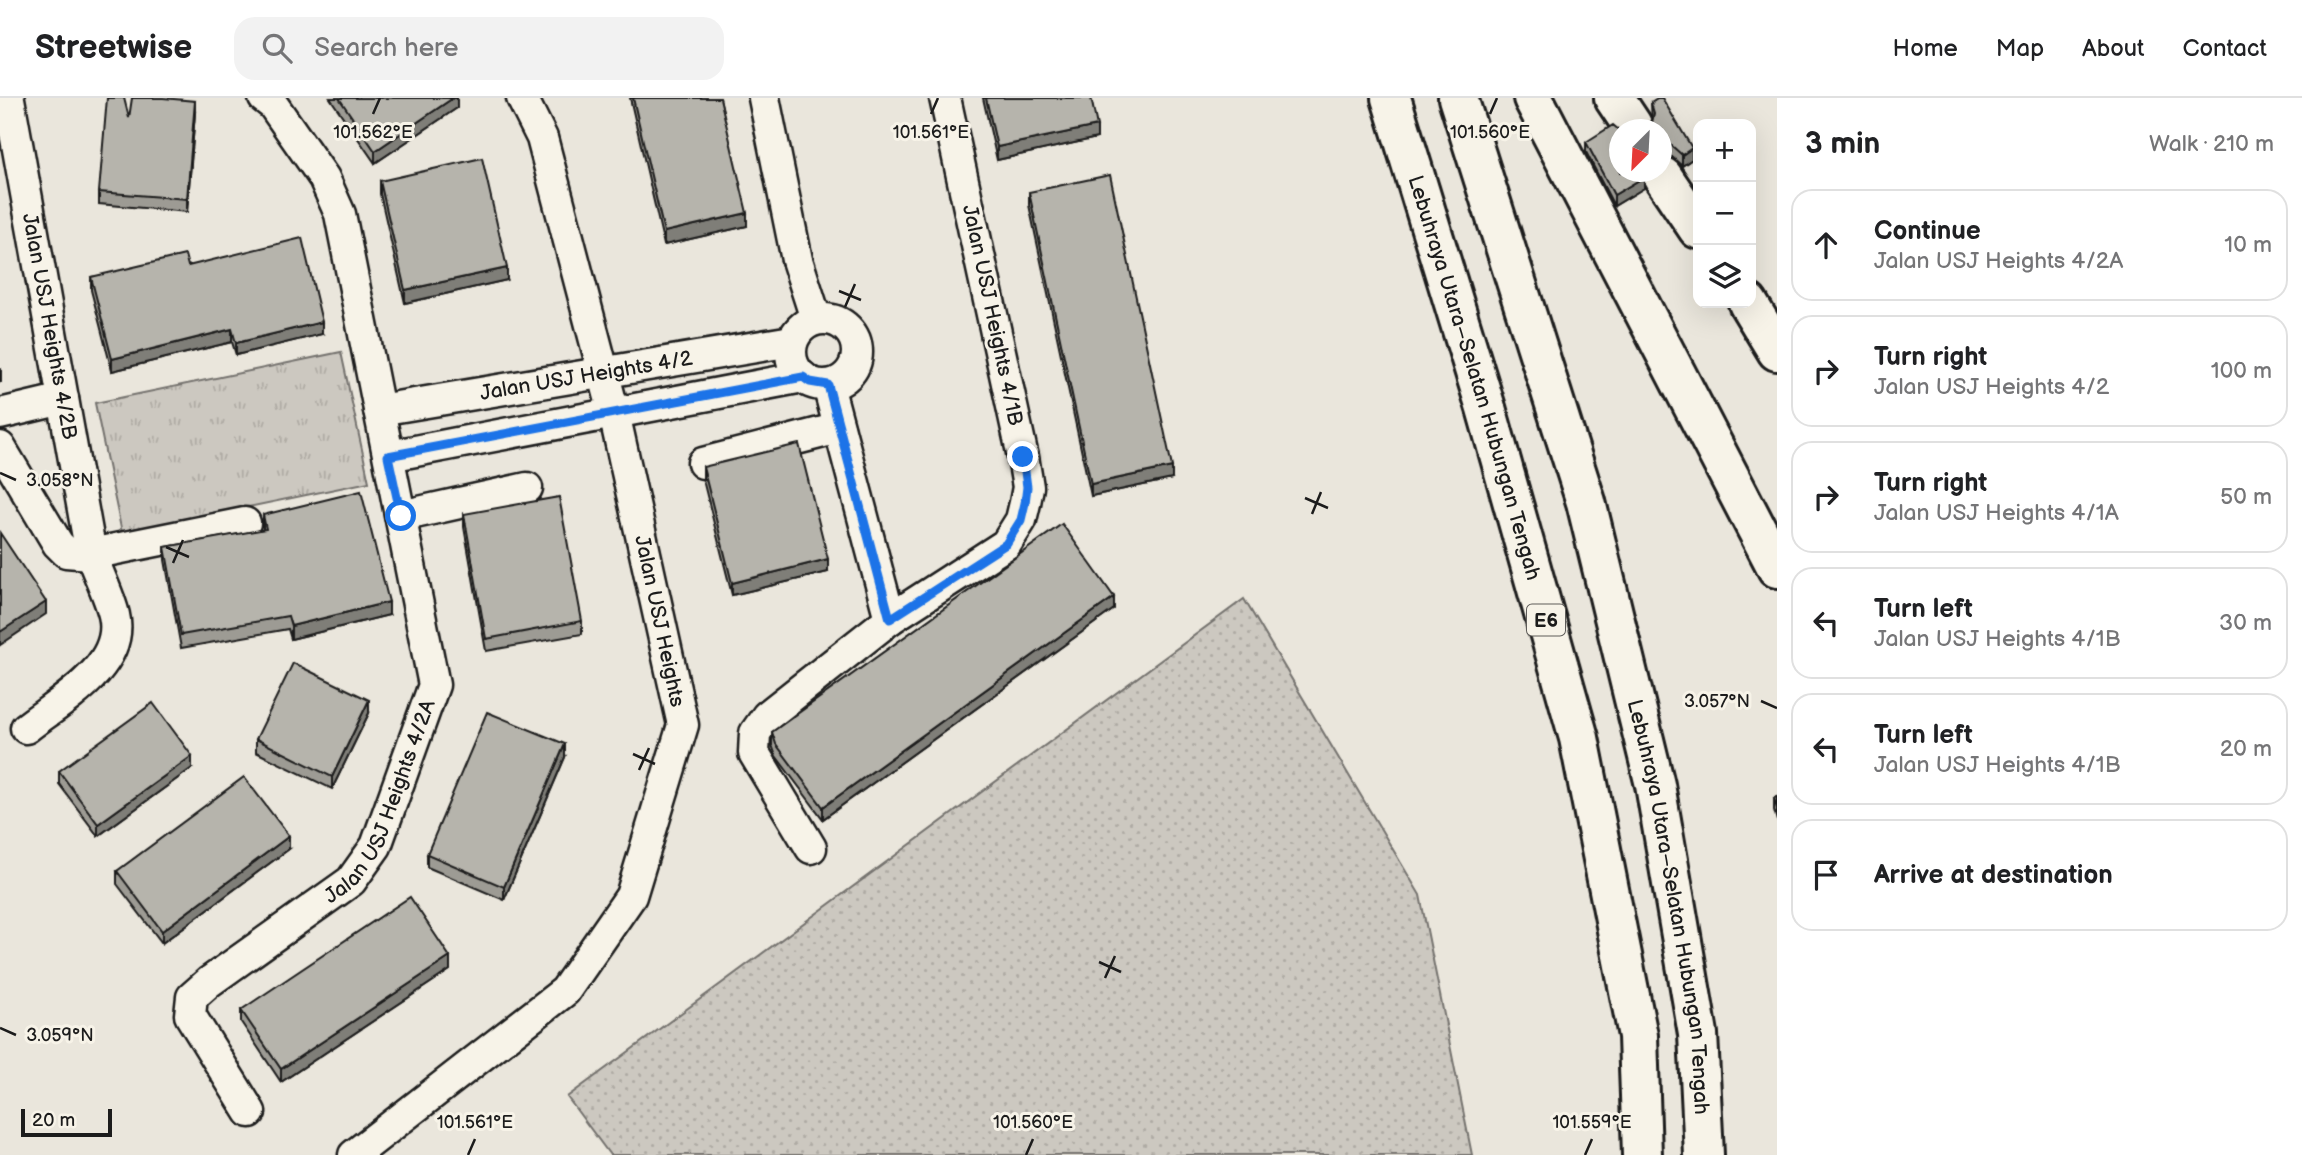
<!DOCTYPE html>
<meta charset="utf-8">
<style>
:root{--surface:#fff;--page:#f2f2f2;--text:#202124;--muted:#757577;--line:#e0e0e0}
body{margin:0;font-family:"Balsamiq Sans",sans-serif;background:var(--page);color:var(--text)}
.controls{position:absolute;right:21px;top:21px;display:grid;overflow:hidden;border-radius:14px;box-shadow:0 7px 28px #0002}
.controls button{width:63px;height:63px;display:grid;place-items:center;padding:0;border:0;border-bottom:2px solid var(--line);background:var(--surface);color:var(--text);font:35px sans-serif}
.compass{position:absolute;left:1609px;top:21px;width:63px;height:63px;border-radius:50%;background:var(--surface);box-shadow:0 7px 28px #0002;rotate:204deg}
.scale{position:absolute;left:21px;bottom:18px;width:91px;box-sizing:border-box;padding-left:7px;border:4px solid #1c1c1c;border-top:0;font-size:19px;line-height:24px;white-space:nowrap;color:#1c1c1c;-webkit-text-stroke:5px #f7f3e8;paint-order:stroke}
.stop{position:absolute;width:21px;height:21px;margin:-16px;border:5px solid #1a73e8;border-radius:50%;background:#fff}
.stop.end{background:#1a73e8;border-color:#fff;box-shadow:0 2px 7px #0008}
.list{margin:0;padding:0;list-style:none}
h2{display:flex;justify-content:space-between;align-items:center;height:91px;margin:0;padding:0 28px;font-size:30px}
h2 small{font-size:23px;font-weight:400;color:var(--muted)}
.list li{display:grid;grid-template-columns:46px 1fr auto;gap:21px;align-items:center;box-sizing:border-box;height:112px;margin:0 14px 14px;padding:0 14px;border:2px solid var(--line);border-radius:21px}
.list b{display:block;font-size:26px;white-space:nowrap}
.list p{margin:0;font-size:23px;white-space:nowrap;color:var(--muted)}
.list em{font-size:23px;font-style:normal;color:var(--muted)}
.icon{flex:none;width:38px;height:38px;fill:none;stroke:currentColor;stroke-width:2;stroke-linecap:round;stroke-linejoin:round}
.map{position:relative;flex:none;width:1777px;height:1057px;overflow:hidden}
header{display:flex;align-items:center;gap:42px;box-sizing:border-box;height:98px;padding:0 35px;background:var(--surface);border-bottom:2px solid var(--line)}
header strong{font-size:33px}
nav{display:flex;gap:38px;margin-inline-start:auto;font-size:24px}
.search{width:490px;height:63px;background:var(--page);display:flex;align-items:center;gap:18px;box-sizing:border-box;padding:0 24px;border-radius:21px;color:var(--muted);font-size:26px}
main{display:flex}
aside{flex:1;background:var(--surface)}
.map>svg:first-child{display:block}
.grass{fill:url(#grass-dots);stroke:#74726e;stroke-width:2}
.park{fill:url(#park-tufts);stroke:#74726e;stroke-width:2}
.lines{fill:none;stroke-linecap:round;stroke-linejoin:round}
.street-casing{stroke:#1c1c1c;stroke-width:35}
.highway-casing{stroke:#1c1c1c;stroke-width:44}
.street{stroke:#f7f3e8;stroke-width:30}
.highway{stroke:#f7f3e8;stroke-width:38}
.wall{fill:#9d9b94;stroke:#1c1c1c;stroke-width:2}
.shaded-wall{fill:#7f7e78;stroke:#1c1c1c;stroke-width:2}
.building{fill:#b6b4ac;stroke:#1c1c1c;stroke-width:2}
.route{stroke:#1a73e8;stroke-width:9}
.ticks{fill:none;stroke:#1c1c1c;stroke-width:2.5}
.labels{text-anchor:middle;stroke-width:6;stroke-linejoin:round;paint-order:stroke}
.shield{fill:#f7f3e8;stroke:#5e5c59;stroke-width:2}
.shield-label{font-size:19px;font-weight:bold;fill:#1c1c1c}
.street-label{font-size:21px;fill:#1c1c1c;stroke:#f7f3e8}
.ticks-label{font-size:18px;text-anchor:middle;fill:#1c1c1c;stroke:#f7f3e8;stroke-width:6;stroke-linejoin:round;paint-order:stroke}
</style>
<header>
<strong>Streetwise</strong>
<div class="search"><svg class="icon" aria-label="search" viewBox="0 0 24 24"><circle cx="10" cy="10" r="6"/><path d="M15 15l6 6"/></svg>Search here</div>
<nav><a>Home</a><a>Map</a><a>About</a><a>Contact</a></nav>
</header>
<main>
<div class="map">
<svg width="1777" height="1057" viewBox="0 0 1777 1057">
<defs>
<pattern id="grass-dots" width="8" height="8" patternUnits="userSpaceOnUse" patternTransform="scale(1.75)"><rect width="8" height="8" fill="#ccc8c0"/><path d="M2 2h.1M6 6h.1" fill="none" stroke="#afaba4" stroke-width="1.8" stroke-linecap="round"/></pattern>
<pattern id="park-tufts" width="24" height="20" patternUnits="userSpaceOnUse" patternTransform="scale(1.75)"><rect width="24" height="20" fill="#ccc8c0"/><path d="M3 7l-1-3M5 7V3M7 7l1-3M15 17l-1-3M17 17v-4M19 17l1-3" fill="none" stroke="#afaba4"/></pattern>
</defs>
<rect width="100%" height="100%" fill="#eae6dc"/>
<filter id="ink" filterUnits="userSpaceOnUse"><feTurbulence type="fractalNoise" baseFrequency=".0143" numOctaves="2"/><feDisplacementMap in="SourceGraphic" scale="14" xChannelSelector="R" yChannelSelector="G"/><feConvolveMatrix kernelMatrix="1 2 1 2 8 2 1 2 1" color-interpolation-filters="sRGB"/></filter>
<g filter="url(#ink)">
<!-- grass -->
<path class="grass" d="M1244,501L1420,797L1472,1057H610L567,999Z"/>
<!-- park -->
<path class="park" d="M341,254L369,384L122,435L95,305Z"/>
<g class="lines">
<defs>
<g id="street">
<path d="M764,0L797,162L816,221"/>
<path id="s1" d="M9,1L91,456C98,476 109,497 114,517C126,568 59,604 26,630"/>
<circle cx="824" cy="254" r="33"/>
<path d="M828,287L890,521"/>
<path id="s2" d="M379,312L792,243"/>
<path d="M0,316L63,301"/>
<path d="M0,349L58,446L66,454L91,456L245,425"/>
<path d="M389,358L803,279"/>
<path d="M703,365L839,330"/>
<path d="M401,418L527,390"/>
<path d="M811,750L754,655L755,635L767,618L890,521L1006,446L1021,422L1025,405L1028,389L1023,359L945,0"/>
<path id="s3" d="M250,1014L190,917L192,899L209,884L351,783L376,748L434,587L340,116L324,80L273,7L264,0"/>
<path d="M354,1057L565,893L631,798L683,627L614,315L542,40L522,0"/>
</g>
<g id="highway">
<path id="s4" d="M1391,0L1486,310L1579,640L1638,938L1642,1057"/>
<path id="s5" d="M1458,0L1586,404L1655,687L1698,936L1704,1057"/>
<path d="M1533,0L1777,470"/>
<path d="M1614,0L1632,27"/>
<path d="M1663,79L1698,131"/>
<path d="M1748,205L1777,253"/>
</g>
</defs>
<!-- street casing -->
<use href="#street" class="street-casing"/>
<!-- highway casing -->
<use href="#highway" class="highway-casing"/>
<!-- street -->
<use href="#street" class="street"/>
<!-- highway -->
<use href="#highway" class="highway"/>
</g>
<!-- wall -->
<path class="wall" d="M330,0H457V10L375,65Z
M630,0H720L747,128L664,147Z
M983,0H1091L1097,40L997,62Z
M1651,5L1692,61L1682,68L1672,59L1662,57V32L1652,25Z
M195,15L187,114L99,106V94Z
M1586,44L1644,90L1614,108L1586,54Z
M380,83L507,182L405,205L380,96Z
M1029,94L1172,381L1091,398L1029,107Z
M188,168L322,236L236,257L232,244L112,273L91,192V179Z
M703,369L828,474L732,497L703,382Z
M464,416L582,523V536L486,553L464,429Z
M263,417L389,517L291,541L288,531L181,550L165,462V449L263,432Z
M1114,511L823,721L776,658L772,647V634Z
M369,615L332,691L256,654V641Z
M565,659L504,802L427,769V756Z
M192,670L98,738L59,686V673Z
M1777,699V723L1774,712V700Z
M289,751L162,845L117,786V773Z
M450,872L281,984L241,924V912Z"/>
<!-- shaded-wall -->
<path class="shaded-wall" d="M453,0H457V10L375,65V53Z
M195,3V15L187,114V101Z
M1097,28V40L997,62V49Z
M1692,50V61L1682,68V57Z
M1644,79V90L1614,108V97Z
M747,115V128L664,147V134Z
M507,170V182L405,205V192Z
M322,224V236L236,257V245Z
M232,231V244L112,273V261Z
M0,271H1V284H0Z
M1172,369V381L1091,398V386Z
M828,461V474L732,497V485Z
M1114,499V511L823,721V709Z
M46,504V516L0,547V534Z
M389,504V517L291,541V528Z
M369,602V615L332,691V679Z
M565,646V659L504,802V789Z
M192,658V670L98,738V726Z
M289,738V751L162,845V833Z
M450,859V872L281,984V971Z"/>
<!-- building -->
<path class="building" d="M107,0H124L129,20L132,0H163L195,3L187,101L99,94Z
M339,0H453L375,53Z
M633,0H720L747,115L664,134Z
M986,0H1091L1097,28L997,49Z
M1659,0H1662L1692,50L1682,57L1672,48L1662,47V32H1646L1652,25L1654,15L1651,5Z
M1613,27L1620,33V74H1643L1644,79L1614,97L1586,44Z
M482,60L507,170L405,192L380,83Z
M1110,77L1172,369L1091,386L1029,94Z
M302,140L322,224L236,245L232,231L112,261L91,179L185,157L188,168Z
M799,346L828,461L732,485L703,369Z
M361,393L389,504L291,528L288,518L181,537L165,449L266,431L263,417Z
M559,399L582,523L486,541L464,416Z
M1062,426L1114,499L823,709L776,646L772,634Z
M0,435L46,504L0,534Z
M293,565L369,602L332,679L256,641Z
M153,605L192,658L98,726L59,673Z
M487,614L565,646L504,789L427,756Z
M244,679L289,738L162,833L117,773Z
M1777,699V711L1774,700Z
M410,799L450,859L281,971L241,912Z"/>
</g>
<g class="lines" filter="url(#ink)">
<!-- route -->
<path class="route" d="M401,418L388,358L803,279L810,284L828,287L890,521L1006,446L1021,422L1025,405L1027,389L1023,359"/>
</g>
<!-- ticks -->
<path class="ticks" d="M373,16L380,0M931,16L938,0M1490,16L1497,0M839,193L861,202M845,209L855,186M0,375L16,382M1305,400L1328,410M1312,416L1321,394M166,449L189,459M173,465L183,442M1761,603L1777,610M633,656L655,666M639,672L649,650M1099,864L1121,874M1105,880L1115,858M0,930L16,937M468,1057L475,1041M1026,1057L1033,1041M1585,1057L1592,1041"/>
<g class="labels">
<!-- shield labels -->
<rect class="shield" x="1527" y="506.5" width="38" height="31" rx="5"/>
<g class="shield-label">
<text x="1546" y="529">E6</text>
</g>
<!-- street labels -->
<g class="street-label">
<text transform="translate(993 217) rotate(78)" y="7">Jalan USJ Heights 4/1B</text>
<text dy="7" stroke="none"><textPath href="#s1" startOffset="231">Jalan USJ Heights 4/2B</textPath></text>
<text dy="7" stroke="none"><textPath href="#s2" startOffset="210">Jalan USJ Heights 4/2</textPath></text>
<text dy="7" stroke="none"><textPath href="#s4" startOffset="292">Lebuhraya Utara–Selatan Hubungan Tengah</textPath></text>
<text transform="translate(660 523) rotate(78)" y="7">Jalan USJ Heights</text>
<text dy="7" stroke="none"><textPath href="#s3" startOffset="413">Jalan USJ Heights 4/2A</textPath></text>
<text dy="7" stroke="none"><textPath href="#s5" startOffset="838">Lebuhraya Utara–Selatan Hubungan Tengah</textPath></text>
</g>
</g>
<g class="ticks-label">
<text x="373" y="40">101.562°E</text>
<text x="931" y="40">101.561°E</text>
<text x="1490" y="40">101.560°E</text>
<text x="60" y="388">3.058°N</text>
<text x="1717" y="609">3.057°N</text>
<text x="60" y="943">3.059°N</text>
<text x="475" y="1030">101.561°E</text>
<text x="1033" y="1030">101.560°E</text>
<text x="1592" y="1030">101.559°E</text>
</g>
</svg>
<div class="controls">
<button>+</button>
<button>−</button>
<button><svg class="icon" aria-label="layers" viewBox="0 0 24 24"><path d="M12 4l9 5-9 5-9-5zM3 14l9 5 9-5"/></svg></button>
</div>
<svg class="compass" viewBox="-18 -18 36 36"><path d="M0-13l5 13h-10z" fill="#e53935"/><path d="M0 13l5-13h-10z" fill="#757577"/></svg>
<div class="scale">20 m</div>
<div class="stop" style="left:401px;top:418px"></div>
<div class="stop end" style="left:1023px;top:359px"></div>
</div>
<aside>
<h2>3 min<small>Walk · 210 m</small></h2>
<ul class="list">
<li><svg class="icon" aria-label="ahead" viewBox="0 0 24 24"><path d="M12 20V5M6 11l6-6 6 6"/></svg><div><b>Continue</b><p>Jalan USJ Heights 4/2A</p></div><em>10 m</em></li>
<li><svg class="icon" aria-label="right" viewBox="0 0 24 24"><path d="M7 20v-9h11M14 6l5 5-5 5"/></svg><div><b>Turn right</b><p>Jalan USJ Heights 4/2</p></div><em>100 m</em></li>
<li><svg class="icon" aria-label="right" viewBox="0 0 24 24"><path d="M7 20v-9h11M14 6l5 5-5 5"/></svg><div><b>Turn right</b><p>Jalan USJ Heights 4/1A</p></div><em>50 m</em></li>
<li><svg class="icon" aria-label="left" viewBox="0 0 24 24"><path d="M17 20v-9H6M10 6l-5 5 5 5"/></svg><div><b>Turn left</b><p>Jalan USJ Heights 4/1B</p></div><em>30 m</em></li>
<li><svg class="icon" aria-label="left" viewBox="0 0 24 24"><path d="M17 20v-9H6M10 6l-5 5 5 5"/></svg><div><b>Turn left</b><p>Jalan USJ Heights 4/1B</p></div><em>20 m</em></li>
<li><svg class="icon" aria-label="arrive" viewBox="0 0 24 24"><path d="M6 21V4h12l-3 4 3 4H6"/></svg><div><b>Arrive at destination</b></div></li>
</ul>
</aside>
</main>
